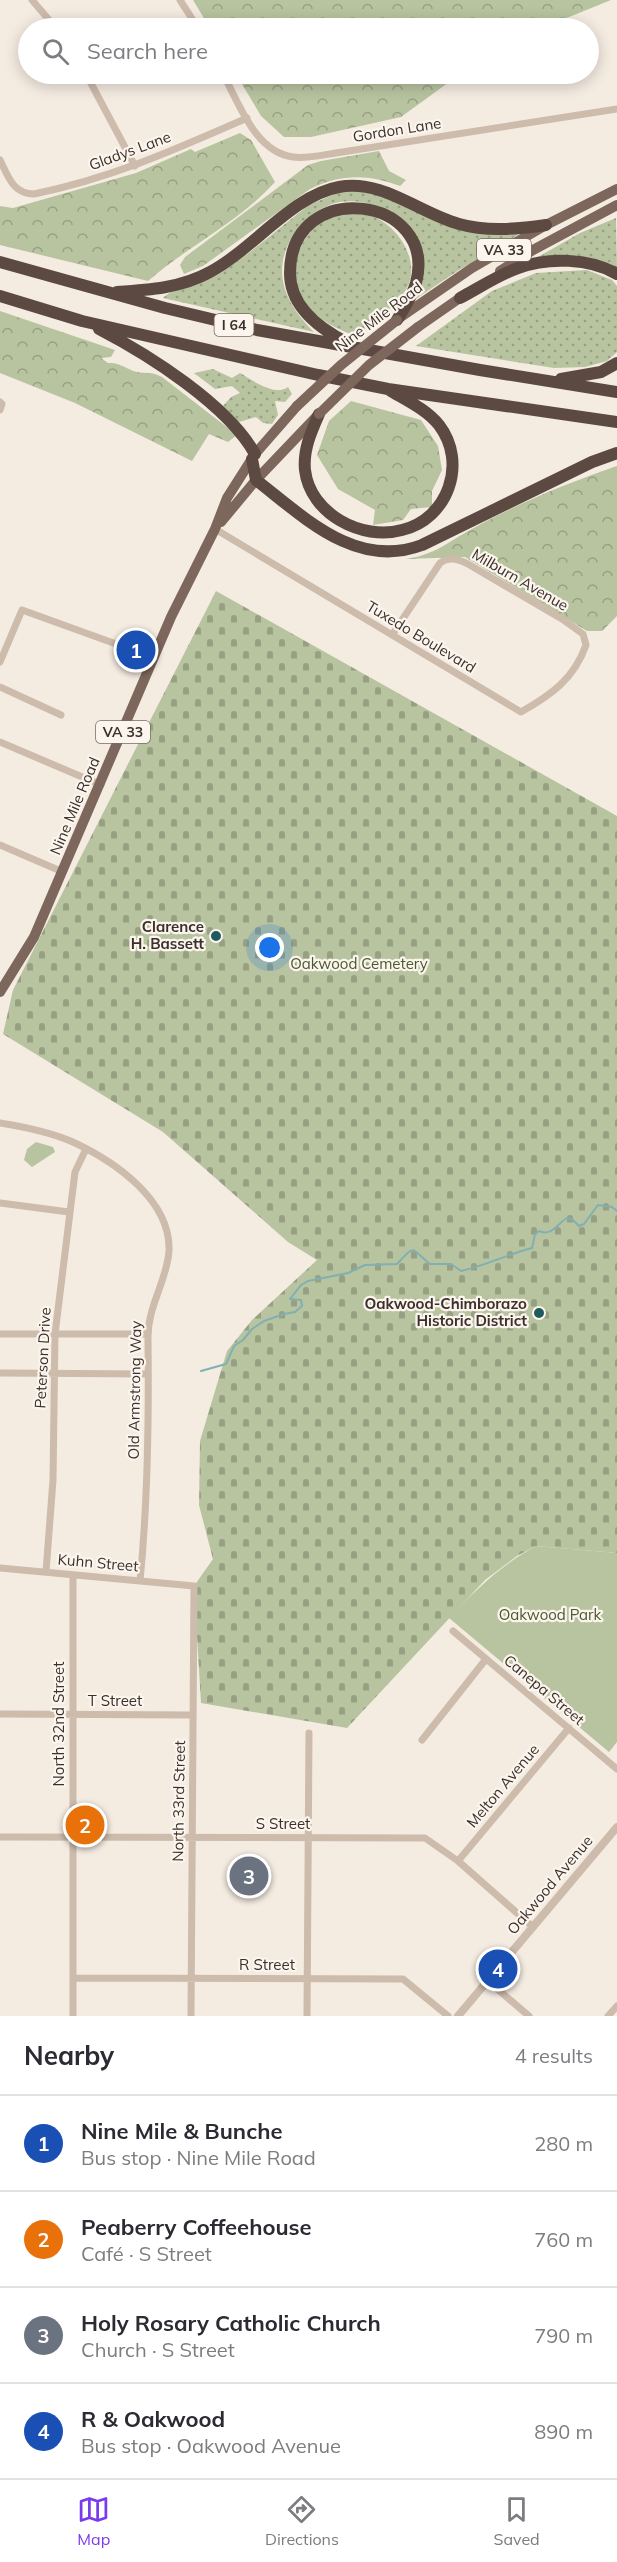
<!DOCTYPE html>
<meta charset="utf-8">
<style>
:root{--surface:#fff;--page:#f2f2f3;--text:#2b2b33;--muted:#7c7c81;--line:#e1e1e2;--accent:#7c3aed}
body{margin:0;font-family:Mulish,sans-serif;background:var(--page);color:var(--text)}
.you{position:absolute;left:270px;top:948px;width:21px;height:21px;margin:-15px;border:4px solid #fff;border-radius:50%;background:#1a73e8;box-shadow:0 0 0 9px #1a73e833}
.badge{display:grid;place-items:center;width:39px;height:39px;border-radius:50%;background:var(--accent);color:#fff;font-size:20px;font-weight:700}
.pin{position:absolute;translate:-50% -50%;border:3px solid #fff;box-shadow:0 2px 6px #0006}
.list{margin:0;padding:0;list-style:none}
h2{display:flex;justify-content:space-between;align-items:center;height:78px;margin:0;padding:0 24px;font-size:26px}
h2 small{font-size:20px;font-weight:400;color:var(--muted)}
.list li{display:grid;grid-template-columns:39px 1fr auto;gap:18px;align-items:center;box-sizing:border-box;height:96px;padding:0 24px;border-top:2px solid var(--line)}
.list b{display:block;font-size:22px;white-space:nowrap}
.list p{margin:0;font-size:20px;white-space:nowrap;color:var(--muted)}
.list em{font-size:20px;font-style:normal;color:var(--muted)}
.icon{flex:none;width:33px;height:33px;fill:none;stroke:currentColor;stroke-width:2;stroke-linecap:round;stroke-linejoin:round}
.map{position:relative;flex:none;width:617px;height:2016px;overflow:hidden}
.search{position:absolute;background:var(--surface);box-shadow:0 3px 15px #0003;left:18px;right:18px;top:18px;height:66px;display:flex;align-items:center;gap:15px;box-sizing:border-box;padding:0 21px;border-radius:33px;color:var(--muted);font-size:22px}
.sheet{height:462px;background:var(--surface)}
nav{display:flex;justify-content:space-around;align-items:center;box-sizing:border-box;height:84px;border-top:2px solid var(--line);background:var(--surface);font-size:16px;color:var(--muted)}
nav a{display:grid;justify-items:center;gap:3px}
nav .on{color:var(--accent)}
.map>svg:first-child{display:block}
.grass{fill:url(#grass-dots)}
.forest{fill:url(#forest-crowns)}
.cemetery{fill:url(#cemetery-stones)}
.park{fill:#b8c4a0}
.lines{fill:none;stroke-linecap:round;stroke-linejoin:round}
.stream{stroke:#7fb0b2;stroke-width:2}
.minor{stroke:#cdbbac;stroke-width:7}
.tertiary{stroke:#cdbbac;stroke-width:8}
.primary{stroke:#7d675c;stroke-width:10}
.motorway{stroke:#5c4a42;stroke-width:12}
.primary-bridge{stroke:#7d675c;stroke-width:10}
.poi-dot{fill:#1f5a5e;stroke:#fbf5ee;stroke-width:2}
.labels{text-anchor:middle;stroke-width:4.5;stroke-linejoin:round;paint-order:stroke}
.shield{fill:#fbf5ee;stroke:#756b66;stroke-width:1.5}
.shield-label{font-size:14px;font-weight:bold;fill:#3b302b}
.street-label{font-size:15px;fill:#3b302b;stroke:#fbf5ee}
.poi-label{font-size:15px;font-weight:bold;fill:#3b302b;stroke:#fbf5ee;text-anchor:end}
.park-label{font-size:15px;fill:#4a5a2e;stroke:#fbf5ee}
</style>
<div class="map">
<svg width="617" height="2016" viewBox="0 0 617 2016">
<defs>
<pattern id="grass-dots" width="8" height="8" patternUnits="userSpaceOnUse" patternTransform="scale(1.5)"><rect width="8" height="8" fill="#b8c4a0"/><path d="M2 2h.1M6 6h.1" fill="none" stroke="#97a083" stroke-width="1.8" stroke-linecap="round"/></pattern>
<pattern id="forest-crowns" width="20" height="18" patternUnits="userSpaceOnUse" patternTransform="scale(1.5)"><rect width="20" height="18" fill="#b8c4a0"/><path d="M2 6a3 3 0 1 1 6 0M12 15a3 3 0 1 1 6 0" fill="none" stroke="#97a083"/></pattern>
<pattern id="cemetery-stones" width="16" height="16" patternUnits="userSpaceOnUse" patternTransform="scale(1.5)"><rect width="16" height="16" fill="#b8c4a0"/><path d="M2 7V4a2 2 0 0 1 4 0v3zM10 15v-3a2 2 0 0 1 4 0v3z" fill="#97a083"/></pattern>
</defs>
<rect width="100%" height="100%" fill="#f4ebe1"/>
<!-- grass -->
<path class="grass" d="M357,191L375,194L518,235L459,270L414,300C418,289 423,278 423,265C423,222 379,197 340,202C323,205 305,218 295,232C270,270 284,302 314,332L163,298C172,288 203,283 219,274C250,254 279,228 309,205L337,193Z
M349,212C356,214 365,214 372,216C398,226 421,260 407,288C396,308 373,322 356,336C336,329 319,320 305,304C283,278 299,233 326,219C333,215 342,214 349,212Z
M616,218L617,268C594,253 564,257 538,257L580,233Z
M587,270L612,280L617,286V352L607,361L585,367L554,368L416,346L492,291L536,273Z
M213,369L232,378L240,373C252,380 275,397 288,387L292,394L285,402L275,401L278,415L272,424L263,423L256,417L239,422L223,406L231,397L240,393L232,386L215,389L194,373Z"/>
<!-- forest -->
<path class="forest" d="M193,0H611L542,28H210Z
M236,74H458L456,77L401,117L311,137H284L261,116Z
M240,133L251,140L275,182C239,222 188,246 148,281L0,245V206L13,208L136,173L191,149L195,152Z
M379,151L389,171L406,180L400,186C368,174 341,174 310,189L203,266L184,274L180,265L185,257L308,165L321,161Z
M0,311L115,350L111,357L101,358L108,363C120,362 126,369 137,372C147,374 151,371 162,377L237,435L228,442L209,434L192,461L75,403L0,373Z
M351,401L421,420L438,446L442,470L432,491V507L411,509L403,520L373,525L375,510L338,489L317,455L329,421Z
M617,466V616L602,631H587L465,557L405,559C435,555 446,543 472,529C518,503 568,483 617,466Z"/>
<!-- cemetery -->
<path class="cemetery" d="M216,591L617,816V1553L536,1546L517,1556L485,1580L347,1728L201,1703L194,1586L213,1559L199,1505L200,1441L227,1351L252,1320L317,1260L288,1242L163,1132L3,1034L13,990Z"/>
<!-- park -->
<path class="park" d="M36,1142L53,1147L55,1152L32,1167L24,1160L27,1149Z
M536,1546L617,1553V1742L609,1752L449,1618C476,1590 501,1565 536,1546Z"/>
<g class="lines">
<!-- stream -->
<path class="stream" d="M201,1371L226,1364L234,1346L243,1340L252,1329L264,1321L284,1314L295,1312L302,1306L301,1300L290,1299L301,1285L308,1281L348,1273L365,1265L397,1264C416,1243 411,1249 430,1264H451L461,1271C485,1266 508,1254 532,1248L535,1234L539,1231C551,1237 557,1224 567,1218L573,1220L579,1226L584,1224L598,1205L612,1207L617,1211"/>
<!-- minor -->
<path class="minor" d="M32,0L56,28
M180,0L198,28
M86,74L135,166
M223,74C239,103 255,152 293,157C307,159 322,155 336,153L617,109
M0,160C8,176 13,194 34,194C112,178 174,150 247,118
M0,402L2,404L0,410
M215,529L521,712C551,695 574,679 586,645L583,634L562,619L468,564C458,559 449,556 440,563L392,635
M0,662L22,610L155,658
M0,687L61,715
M0,742L101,785
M0,845L63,872
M0,1123C25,1127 51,1132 75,1143C115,1162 171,1200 169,1251C167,1281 147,1307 148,1339C149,1419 148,1500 140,1581
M0,1203L69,1212
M0,1334H148
M0,1373L148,1374
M0,1568L194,1586L191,2016
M46,1572L53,1480L55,1334L75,1172L86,1149
M73,1575V2016
M453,1631L617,1769
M0,1714L193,1715
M422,1740L486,1659
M0,1837L425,1838L458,1861L533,1927
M458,1861L569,1728
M73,1978L403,1979L448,2016
M488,1981L529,2016
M307,2016L309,1733
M608,2016L617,2006"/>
<!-- tertiary -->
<path class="tertiary" d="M458,2016L617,1827"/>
<!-- primary -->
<path class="primary" d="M500,271L533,250L617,205
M398,319L472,268L546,225L617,189
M418,327L467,293
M221,522L256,480L317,416
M0,992L34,937L171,617L215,529L227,498L255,454L297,406"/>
<!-- motorway -->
<path class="motorway" d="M0,262L165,308L257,330L480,370L617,392
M117,292C149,290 181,288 210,272C252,250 293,195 339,187C383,179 419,213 459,224C487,232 518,229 546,225
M0,296L82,321L318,375L388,389L617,422
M460,298C479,288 498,275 518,268C548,257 590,258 617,274
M99,329C149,355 228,405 255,454
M348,343C320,329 290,307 290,273C290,176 439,195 416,283C412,297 404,308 397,320
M561,379L601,372L617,363
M319,414C311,432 303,450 305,470C310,514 362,541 402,530C448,519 468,463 439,425C427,410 408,401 391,391
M252,459L256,480C304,517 356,570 422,545L592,462L617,453"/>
<!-- primary-bridge -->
<path class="primary-bridge" d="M297,406L341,365L397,320
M319,414L369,365L418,327"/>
</g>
<!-- markers -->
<g class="poi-dot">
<circle cx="216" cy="936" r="6"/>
<circle cx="539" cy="1313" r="6"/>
</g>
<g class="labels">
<!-- shield labels -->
<g class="shield">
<rect x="477" y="239" width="54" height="22" rx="4.5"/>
<rect x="214.5" y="314" width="39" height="22" rx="4.5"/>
<rect x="96" y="721" width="54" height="22" rx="4.5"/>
</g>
<g class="shield-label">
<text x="504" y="255">VA 33</text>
<text x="234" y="330">I 64</text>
<text x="123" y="737">VA 33</text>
</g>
<!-- street labels -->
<g class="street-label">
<text transform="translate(397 130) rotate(-9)" y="5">Gordon Lane</text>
<text transform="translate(130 151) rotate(-20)" y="5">Gladys Lane</text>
<text transform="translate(379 317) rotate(-37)" y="5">Nine Mile Road</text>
<text transform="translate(520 580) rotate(30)" y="5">Milburn Avenue</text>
<text transform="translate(421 637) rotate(31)" y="5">Tuxedo Boulevard</text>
<text transform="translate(75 806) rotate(-67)" y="5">Nine Mile Road</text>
<text transform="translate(43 1358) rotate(-87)" y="5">Peterson Drive</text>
<text transform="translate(135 1390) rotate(-89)" y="5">Old Armstrong Way</text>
<text transform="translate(98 1563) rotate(5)" y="5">Kuhn Street</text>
<text transform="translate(544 1690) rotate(40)" y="5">Canepa Street</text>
<text x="115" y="1706">T Street</text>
<text transform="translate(59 1724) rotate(-90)" y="5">North 32nd Street</text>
<text transform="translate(503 1786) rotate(-50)" y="5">Melton Avenue</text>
<text transform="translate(179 1801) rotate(-89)" y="5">North 33rd Street</text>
<text x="283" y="1829">S Street</text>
<text transform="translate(550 1885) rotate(-50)" y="5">Oakwood Avenue</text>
<text x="267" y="1970">R Street</text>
</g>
<!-- poi labels -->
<g class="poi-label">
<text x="204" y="932">Clarence<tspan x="204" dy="17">H. Bassett</tspan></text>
<text x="527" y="1309">Oakwood-Chimborazo<tspan x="527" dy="17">Historic District</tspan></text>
</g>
<!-- park labels -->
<g class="park-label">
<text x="359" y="969">Oakwood Cemetery</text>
<text x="550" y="1620">Oakwood Park</text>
</g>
</g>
</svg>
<div class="you"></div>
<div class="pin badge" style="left:136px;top:650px;background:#1a4fb4">1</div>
<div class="pin badge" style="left:85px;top:1825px;background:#e8710a">2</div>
<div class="pin badge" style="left:249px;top:1876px;background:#6b7280">3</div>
<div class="pin badge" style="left:498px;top:1969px;background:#1a4fb4">4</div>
<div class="search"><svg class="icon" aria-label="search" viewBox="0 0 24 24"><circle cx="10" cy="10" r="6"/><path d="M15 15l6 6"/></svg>Search here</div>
</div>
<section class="sheet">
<h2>Nearby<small>4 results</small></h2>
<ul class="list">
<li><span class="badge" style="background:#1a4fb4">1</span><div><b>Nine Mile &amp; Bunche</b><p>Bus stop · Nine Mile Road</p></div><em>280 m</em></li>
<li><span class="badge" style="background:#e8710a">2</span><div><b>Peaberry Coffeehouse</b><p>Café · S Street</p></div><em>760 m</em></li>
<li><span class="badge" style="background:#6b7280">3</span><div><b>Holy Rosary Catholic Church</b><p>Church · S Street</p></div><em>790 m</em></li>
<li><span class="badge" style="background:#1a4fb4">4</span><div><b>R &amp; Oakwood</b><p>Bus stop · Oakwood Avenue</p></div><em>890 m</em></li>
</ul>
</section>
<nav>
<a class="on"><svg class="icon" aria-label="map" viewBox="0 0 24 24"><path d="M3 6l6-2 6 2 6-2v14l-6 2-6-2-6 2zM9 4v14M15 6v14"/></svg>Map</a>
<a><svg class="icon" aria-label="directions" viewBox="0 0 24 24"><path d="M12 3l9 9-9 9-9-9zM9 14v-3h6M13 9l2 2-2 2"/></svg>Directions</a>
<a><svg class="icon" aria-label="saved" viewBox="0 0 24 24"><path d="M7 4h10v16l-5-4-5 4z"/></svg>Saved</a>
</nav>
